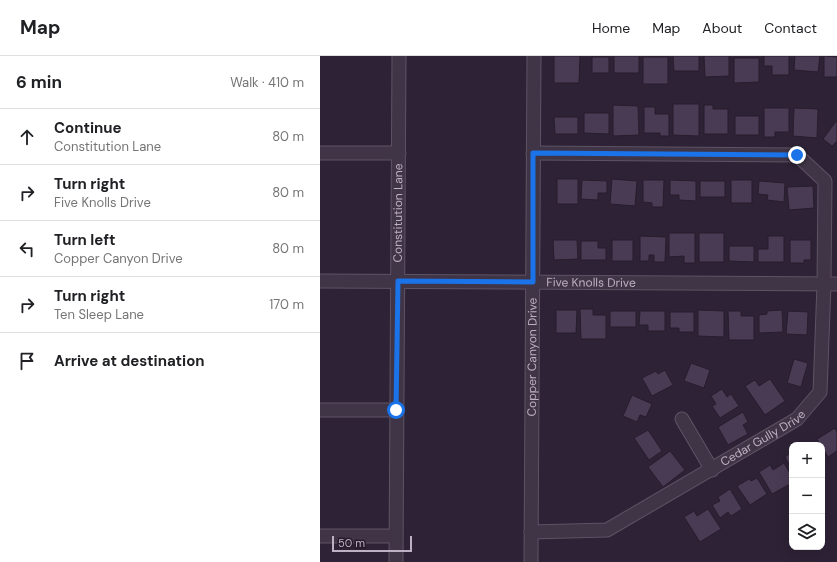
<!DOCTYPE html>
<meta charset="utf-8">
<style>
:root{--surface:#fff;--page:#f6f6f6;--text:#202124;--muted:#757577;--line:#e0e0e0}
body{margin:0;font-family:"DM Sans",sans-serif;background:var(--page);color:var(--text)}
.controls{position:absolute;right:12px;bottom:12px;display:grid;overflow:hidden;border-radius:8px;box-shadow:0 4px 16px #0002}
.controls button{width:36px;height:36px;display:grid;place-items:center;padding:0;border:0;border-bottom:1px solid var(--line);background:var(--surface);color:var(--text);font:20px sans-serif}
.scale{position:absolute;left:12px;bottom:10px;width:80px;box-sizing:border-box;padding-left:4px;border:2px solid #bdb0c3;border-top:0;font-size:11px;line-height:14px;white-space:nowrap;color:#bdb0c3;-webkit-text-stroke:3px #251b2b;paint-order:stroke}
.stop{position:absolute;width:12px;height:12px;margin:-9px;border:3px solid #1a73e8;border-radius:50%;background:#fff}
.stop.end{background:#1a73e8;border-color:#fff;box-shadow:0 1px 4px #0008}
.list{margin:0;padding:0;list-style:none}
h2{display:flex;justify-content:space-between;align-items:center;height:52px;margin:0;padding:0 16px;font-size:17px}
h2 small{font-size:13px;font-weight:400;color:var(--muted)}
.list li{display:grid;grid-template-columns:26px 1fr auto;gap:12px;align-items:center;box-sizing:border-box;height:56px;padding:0 16px;border-top:1px solid var(--line)}
.list b{display:block;font-size:15px;white-space:nowrap}
.list p{margin:0;font-size:13px;white-space:nowrap;color:var(--muted)}
.list em{font-size:13px;font-style:normal;color:var(--muted)}
.icon{flex:none;width:22px;height:22px;fill:none;stroke:currentColor;stroke-width:2;stroke-linecap:round;stroke-linejoin:round}
.map{position:relative;flex:none;width:517px;height:506px;overflow:hidden}
header{display:flex;align-items:center;gap:24px;box-sizing:border-box;height:56px;padding:0 20px;background:var(--surface);border-bottom:1px solid var(--line)}
header strong{font-size:19px}
nav{display:flex;gap:22px;margin-inline-start:auto;font-size:14px}
main{display:flex}
aside{flex:1;background:var(--surface)}
.map>svg:first-child{display:block}
.building{fill:#4a3b54;stroke:#271d2d}
.lines{fill:none;stroke-linecap:round;stroke-linejoin:round}
.minor-casing{stroke:#5e5364;stroke-width:15}
.minor{stroke:#403547;stroke-width:13}
.route{stroke:#1a73e8;stroke-width:5}
.labels{text-anchor:middle;stroke-width:3;stroke-linejoin:round;paint-order:stroke}
.street-label{font-size:12px;fill:#bdb0c3;stroke:#251b2b}
</style>
<header>
<strong>Map</strong>
<nav><a>Home</a><a>Map</a><a>About</a><a>Contact</a></nav>
</header>
<main>
<aside>
<h2>6 min<small>Walk · 410 m</small></h2>
<ul class="list">
<li><svg class="icon" aria-label="ahead" viewBox="0 0 24 24"><path d="M12 20V5M6 11l6-6 6 6"/></svg><div><b>Continue</b><p>Constitution Lane</p></div><em>80 m</em></li>
<li><svg class="icon" aria-label="right" viewBox="0 0 24 24"><path d="M7 20v-9h11M14 6l5 5-5 5"/></svg><div><b>Turn right</b><p>Five Knolls Drive</p></div><em>80 m</em></li>
<li><svg class="icon" aria-label="left" viewBox="0 0 24 24"><path d="M17 20v-9H6M10 6l-5 5 5 5"/></svg><div><b>Turn left</b><p>Copper Canyon Drive</p></div><em>80 m</em></li>
<li><svg class="icon" aria-label="right" viewBox="0 0 24 24"><path d="M7 20v-9h11M14 6l5 5-5 5"/></svg><div><b>Turn right</b><p>Ten Sleep Lane</p></div><em>170 m</em></li>
<li><svg class="icon" aria-label="arrive" viewBox="0 0 24 24"><path d="M6 21V4h12l-3 4 3 4H6"/></svg><div><b>Arrive at destination</b></div></li>
</ul>
</aside>
<div class="map">
<svg width="517" height="506" viewBox="0 0 517 506">
<rect width="100%" height="100%" fill="#2e2236"/>
<!-- building -->
<path class="building" d="M234,0H260L259,27H234Z
M294,0H319V17H294Z
M353,0H379V15H354Z
M384,0H409V20L385,21Z
M444,0H469V19H452V10H444Z
M475,0H500L498,16L474,14Z
M504,0L517,1V21H504Z
M272,1H289V17H272Z
M323,1H348V28H323Z
M414,2H439V26L414,27Z
M353,48H379V80L353,79Z
M293,49L318,50L319,79L293,80Z
M384,49H393V53H408V78H384Z
M324,51H335V58H349V80H340V77H324Z
M444,52H469V76H455V81H444Z
M474,52L498,53L497,82L473,80Z
M264,57H289V78L264,77Z
M415,60H439V79H415Z
M234,61H258V78H235Z
M517,64V87L516,86L512,90L503,83Z
M237,123H258V148H237Z
M292,123L317,125L315,150L290,148Z
M262,124L287,125V137H278V144L261,143Z
M323,124H344L343,151H332V147L323,146Z
M350,124L376,125V145L359,144V139H350Z
M411,124H432V147H411Z
M380,125H405V141H380Z
M439,125L465,127L464,146L447,144L448,139L438,138Z
M493,130L494,152L469,154L467,131Z
M349,177H375V207H364V200L349,201Z
M379,177H404V206H379Z
M320,180L346,181L345,206H334V199H329V205H320Z
M448,180H464V206H438V193H448Z
M233,184H257L258,203L234,204Z
M292,184H313V205H292Z
M470,184H491V204H484V207H470Z
M261,185H278V192H286V204H261Z
M409,190H434V206L409,205Z
M260,253H273V259H286V283H261Z
M236,254H257L256,277H236Z
M378,254L404,255V281L378,280Z
M462,254L463,276L439,277V259L447,258V255Z
M290,255H316V271H290Z
M320,255H345V275H328V269H319Z
M408,255H421V260H434V284H409Z
M468,255L488,256L487,279L466,278Z
M350,256H374V276H359V272H350Z
M474,303L488,307L481,331L467,327Z
M371,307L390,314L384,332L364,325Z
M345,314L353,329L332,340L322,322L336,315L338,318Z
M450,323L465,345L445,359L425,330L435,324L439,330Z
M402,333L407,341L411,338L419,350L400,362L392,350L396,348L391,340Z
M312,339L332,348L326,361L320,359L317,366L303,360Z
M423,356L428,366L423,369L428,378L408,389L398,371Z
M515,372L517,376V395L508,401L497,383Z
M328,374L342,395L329,404L314,382Z
M350,395L365,414L343,431L328,411Z
M472,396V413L465,401Z
M464,407L472,421V427L452,438L439,416L450,409L453,414Z
M437,422L447,438L430,449L417,430L429,423L431,425Z
M410,433L422,453L411,460L408,456L400,462L392,449L400,445L398,441Z
M388,453L401,473L380,486L364,461L374,455L377,460Z"/>
<g class="lines">
<defs>
<g id="minor">
<path d="M0,97H79"/>
<path id="s1" d="M0,225L517,228"/>
<path d="M0,354H76"/>
<path d="M362,363L392,414"/>
<path id="s2" d="M211,476L287,474L477,363L500,336L504,228L505,125L477,99L213,97"/>
<path d="M0,480H76"/>
<path id="s3" d="M76,506L79,0"/>
<path id="s4" d="M211,506L214,0"/>
</g>
</defs>
<!-- minor casing -->
<use href="#minor" class="minor-casing"/>
<!-- minor -->
<use href="#minor" class="minor"/>
</g>
<g class="lines">
<!-- route -->
<path class="route" d="M76,354L78,225L213,226V97L477,99"/>
</g>
<g class="labels">
<!-- street labels -->
<g class="street-label">
<text dy="4" stroke="none"><textPath href="#s3" startOffset="349">Constitution Lane</textPath></text>
<text dy="4" stroke="none"><textPath href="#s1" startOffset="271">Five Knolls Drive</textPath></text>
<text dy="4" stroke="none"><textPath href="#s4" startOffset="205">Copper Canyon Drive</textPath></text>
<text dy="4" stroke="none"><textPath href="#s2" startOffset="257">Cedar Gully Drive</textPath></text>
</g>
</g>
</svg>
<div class="controls">
<button>+</button>
<button>−</button>
<button><svg class="icon" aria-label="layers" viewBox="0 0 24 24"><path d="M12 4l9 5-9 5-9-5zM3 14l9 5 9-5"/></svg></button>
</div>
<div class="scale">50 m</div>
<div class="stop" style="left:76px;top:354px"></div>
<div class="stop end" style="left:477px;top:99px"></div>
</div>
</main>
